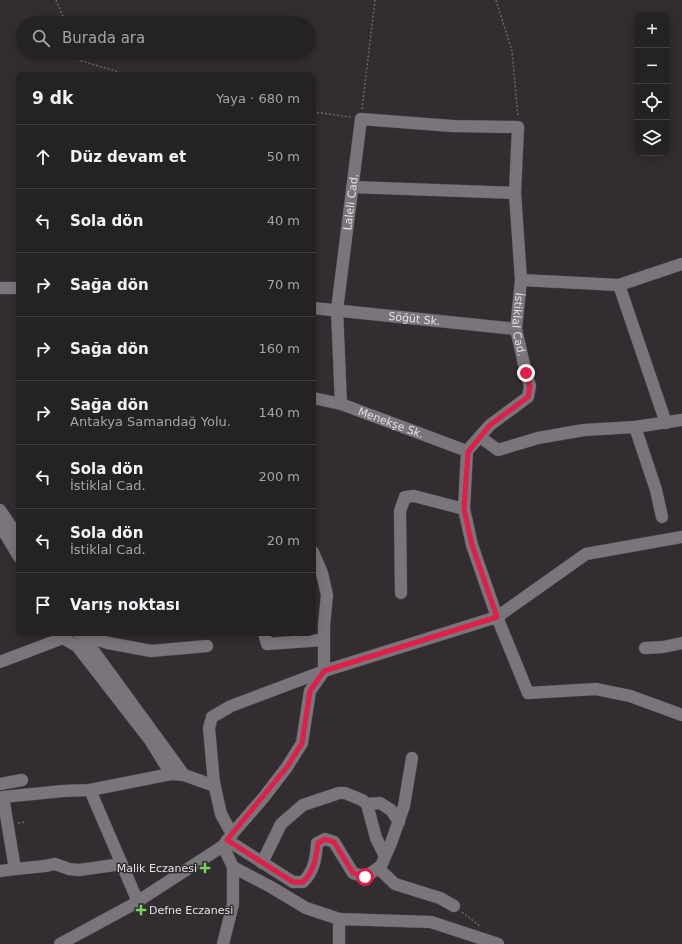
<!DOCTYPE html>
<html lang="tr">
<meta charset="utf-8">
<style>
:root{--surface:#252224;--page:#312f31;--text:#f1f3f6;--muted:#a3a4a6;--line:#423f41}
body{margin:0;font-family:"DejaVu Sans",sans-serif;background:var(--page);color:var(--text)}
.controls{position:absolute;right:12px;top:12px;display:grid;overflow:hidden;border-radius:8px;box-shadow:0 2px 10px #0003}
.controls button{width:36px;height:36px;display:grid;place-items:center;padding:0;border:0;border-bottom:1px solid var(--line);background:var(--surface);color:var(--text);font:20px sans-serif}
.stop{position:absolute;width:12px;height:12px;margin:-9px;border:3px solid #e11d48;border-radius:50%;background:#fff}
.stop.end{background:#e11d48;border-color:#fff;box-shadow:0 1px 4px #0008}
.list{margin:0;padding:0;list-style:none}
h2{display:flex;justify-content:space-between;align-items:center;height:52px;margin:0;padding:0 16px;font-size:17px}
h2 small{font-size:13px;font-weight:400;color:var(--muted)}
.list li{display:grid;grid-template-columns:26px 1fr auto;gap:12px;align-items:center;box-sizing:border-box;height:64px;padding:0 16px;border-top:1px solid var(--line)}
.list b{display:block;font-size:15px;white-space:nowrap}
.list p{margin:0;font-size:13px;white-space:nowrap;color:var(--muted)}
.list em{font-size:13px;font-style:normal;color:var(--muted)}
.icon{flex:none;width:22px;height:22px;fill:none;stroke:currentColor;stroke-width:2;stroke-linecap:round;stroke-linejoin:round}
.map{position:relative;flex:none;width:682px;height:944px;overflow:hidden}
.search{position:absolute;background:var(--surface);box-shadow:0 2px 10px #0003;left:16px;top:16px;width:300px;height:44px;display:flex;align-items:center;gap:10px;box-sizing:border-box;padding:0 14px;border-radius:22px;color:var(--muted);font-size:15px}
.panel{position:absolute;background:var(--surface);box-shadow:0 2px 10px #0003;left:16px;top:72px;width:300px;height:564px;border-radius:8px}
.map>svg:first-child{display:block}
.lines{fill:none;stroke-linecap:round;stroke-linejoin:round}
.minor-casing{stroke:#4e4a4d;stroke-width:13}
.path{stroke:#6a676a;stroke-width:1.5;stroke-dasharray:2 2;stroke-linecap:butt}
.minor{stroke:#7a757a;stroke-width:12}
.route{stroke:#e11d48;stroke-width:5}
.poi-dot{fill:#76d25a;stroke:#312d30;stroke-width:1.5}
.labels{text-anchor:middle;stroke-width:3;stroke-linejoin:round;paint-order:stroke}
.street-label{font-size:11px;fill:#e3e1e3;stroke:#312d30}
.poi-label{font-size:11px;fill:#e3e1e3;stroke:#312d30;text-anchor:end}
</style>
<div class="map">
<svg width="682" height="944" viewBox="0 0 682 944">
<rect width="100%" height="100%" fill="#312d30"/>
<g class="lines">
<defs>
<g id="minor">
<path d="M352,187L515,193"/>
<path d="M521,280L619,285L682,264"/>
<path d="M619,285L666,423"/>
<path d="M0,288H19"/>
<path id="s1" d="M313,308L516,329"/>
<path id="s2" d="M313,398L341,404L467,451"/>
<path id="s3" d="M341,404L337,310L361,119L452,126L518,127L515,193L521,280L516,329L526,373L530,386L528,397L490,425L467,451L464,509L472,545L497,617L528,693L596,689L630,696L682,715"/>
<path d="M635,427L656,490L662,517"/>
<path d="M480,437L498,450L538,438L584,430L635,427L682,420"/>
<path d="M0,510L19,538"/>
<path d="M0,525L19,557"/>
<path d="M401,593L400,511L405,497L414,496L464,509"/>
<path d="M60,633L61,637L77,646L150,740L171,774"/>
<path d="M79,633L82,635L184,775"/>
<path d="M264,633L267,644L323,640"/>
<path d="M82,635L108,643L151,651L207,646"/>
<path d="M645,648L663,647L682,643"/>
<path d="M0,662L58,640L65,633"/>
<path d="M0,784L22,780"/>
<path d="M90,790L138,902"/>
<path d="M367,804L380,803L391,810L399,822"/>
<path d="M232,834L264,797L287,767L302,743L310,691L324,671V625L327,595L322,573L313,552"/>
<path d="M227,840L293,882H303C314,871 316,859 317,843L325,839L334,842L353,873L365,877L381,866L391,843L404,806L412,758"/>
<path d="M223,846L233,867L271,887L306,908L339,919L431,922L498,944"/>
<path d="M262,863L281,824L303,805L339,793H345L362,800L367,804L376,838L385,856"/>
<path d="M378,868L395,884L440,898L454,906"/>
<path d="M15,869L45,866L55,864L69,869L79,870L122,864"/>
<path d="M0,871L15,869L3,797L63,791L90,790L171,774L184,775L215,786"/>
<path d="M60,944L132,905L223,846L232,834L221,814L214,783L209,728L212,717L231,706L324,671L497,617L586,554L682,537"/>
<path d="M223,944L233,904V867"/>
<path d="M339,944V919"/>
</g>
</defs>
<!-- minor casing -->
<use href="#minor" class="minor-casing"/>
<!-- path -->
<path class="path" d="M56,0L66,23
M496,0L512,51L518,117
M74,53L75,59L129,75
M362,109L375,0
M313,112L351,117
M18,823L26,822
M462,912L481,927"/>
<!-- minor -->
<use href="#minor" class="minor"/>
</g>
<g class="lines">
<!-- route -->
<path class="route" d="M365,877L353,873L334,842L325,839L318,843C316,859 314,871 303,882H293L227,840L287,767L302,743L310,691L324,671L497,617L472,545L464,509L468,452L490,425L528,397L530,386L526,373"/>
</g>
<!-- markers -->
<g class="poi-dot">
<path d="M203 862h4v4h4v4h-4v4h-4v-4h-4v-4h4z"/>
<path d="M139 904h4v4h4v4h-4v4h-4v-4h-4v-4h4z"/>
</g>
<g class="labels">
<!-- street labels -->
<g class="street-label">
<text dy="4" stroke="none"><textPath href="#s3" startOffset="203">Laleli Cad.</textPath></text>
<text dy="4" stroke="none"><textPath href="#s1" startOffset="102">Söğüt Sk.</textPath></text>
<text dy="4" stroke="none"><textPath href="#s3" startOffset="642">İstiklal Cad.</textPath></text>
<text dy="4" stroke="none"><textPath href="#s2" startOffset="82">Menekşe Sk.</textPath></text>
</g>
<!-- poi labels -->
<g class="poi-label">
<text x="197" y="872">Malik Eczanesi</text>
<text x="149" y="914" text-anchor="start">Defne Eczanesi</text>
</g>
</g>
</svg>
<div class="controls">
<button>+</button>
<button>−</button>
<button><svg class="icon" aria-label="locate" viewBox="0 0 24 24"><circle cx="12" cy="12" r="6"/><path d="M12 2v4M12 18v4M2 12h4M18 12h4"/></svg></button>
<button><svg class="icon" aria-label="layers" viewBox="0 0 24 24"><path d="M12 4l9 5-9 5-9-5zM3 14l9 5 9-5"/></svg></button>
</div>
<div class="stop" style="left:365px;top:877px"></div>
<div class="stop end" style="left:526px;top:373px"></div>
<div class="search"><svg class="icon" aria-label="search" viewBox="0 0 24 24"><circle cx="10" cy="10" r="6"/><path d="M15 15l6 6"/></svg>Burada ara</div>
<section class="panel">
<h2>9 dk<small>Yaya · 680 m</small></h2>
<ul class="list">
<li><svg class="icon" aria-label="ahead" viewBox="0 0 24 24"><path d="M12 20V5M6 11l6-6 6 6"/></svg><div><b>Düz devam et</b></div><em>50 m</em></li>
<li><svg class="icon" aria-label="left" viewBox="0 0 24 24"><path d="M17 20v-9H6M10 6l-5 5 5 5"/></svg><div><b>Sola dön</b></div><em>40 m</em></li>
<li><svg class="icon" aria-label="right" viewBox="0 0 24 24"><path d="M7 20v-9h11M14 6l5 5-5 5"/></svg><div><b>Sağa dön</b></div><em>70 m</em></li>
<li><svg class="icon" aria-label="right" viewBox="0 0 24 24"><path d="M7 20v-9h11M14 6l5 5-5 5"/></svg><div><b>Sağa dön</b></div><em>160 m</em></li>
<li><svg class="icon" aria-label="right" viewBox="0 0 24 24"><path d="M7 20v-9h11M14 6l5 5-5 5"/></svg><div><b>Sağa dön</b><p>Antakya Samandağ Yolu.</p></div><em>140 m</em></li>
<li><svg class="icon" aria-label="left" viewBox="0 0 24 24"><path d="M17 20v-9H6M10 6l-5 5 5 5"/></svg><div><b>Sola dön</b><p>İstiklal Cad.</p></div><em>200 m</em></li>
<li><svg class="icon" aria-label="left" viewBox="0 0 24 24"><path d="M17 20v-9H6M10 6l-5 5 5 5"/></svg><div><b>Sola dön</b><p>İstiklal Cad.</p></div><em>20 m</em></li>
<li><svg class="icon" aria-label="arrive" viewBox="0 0 24 24"><path d="M6 21V4h12l-3 4 3 4H6"/></svg><div><b>Varış noktası</b></div></li>
</ul>
</section>
</div>
